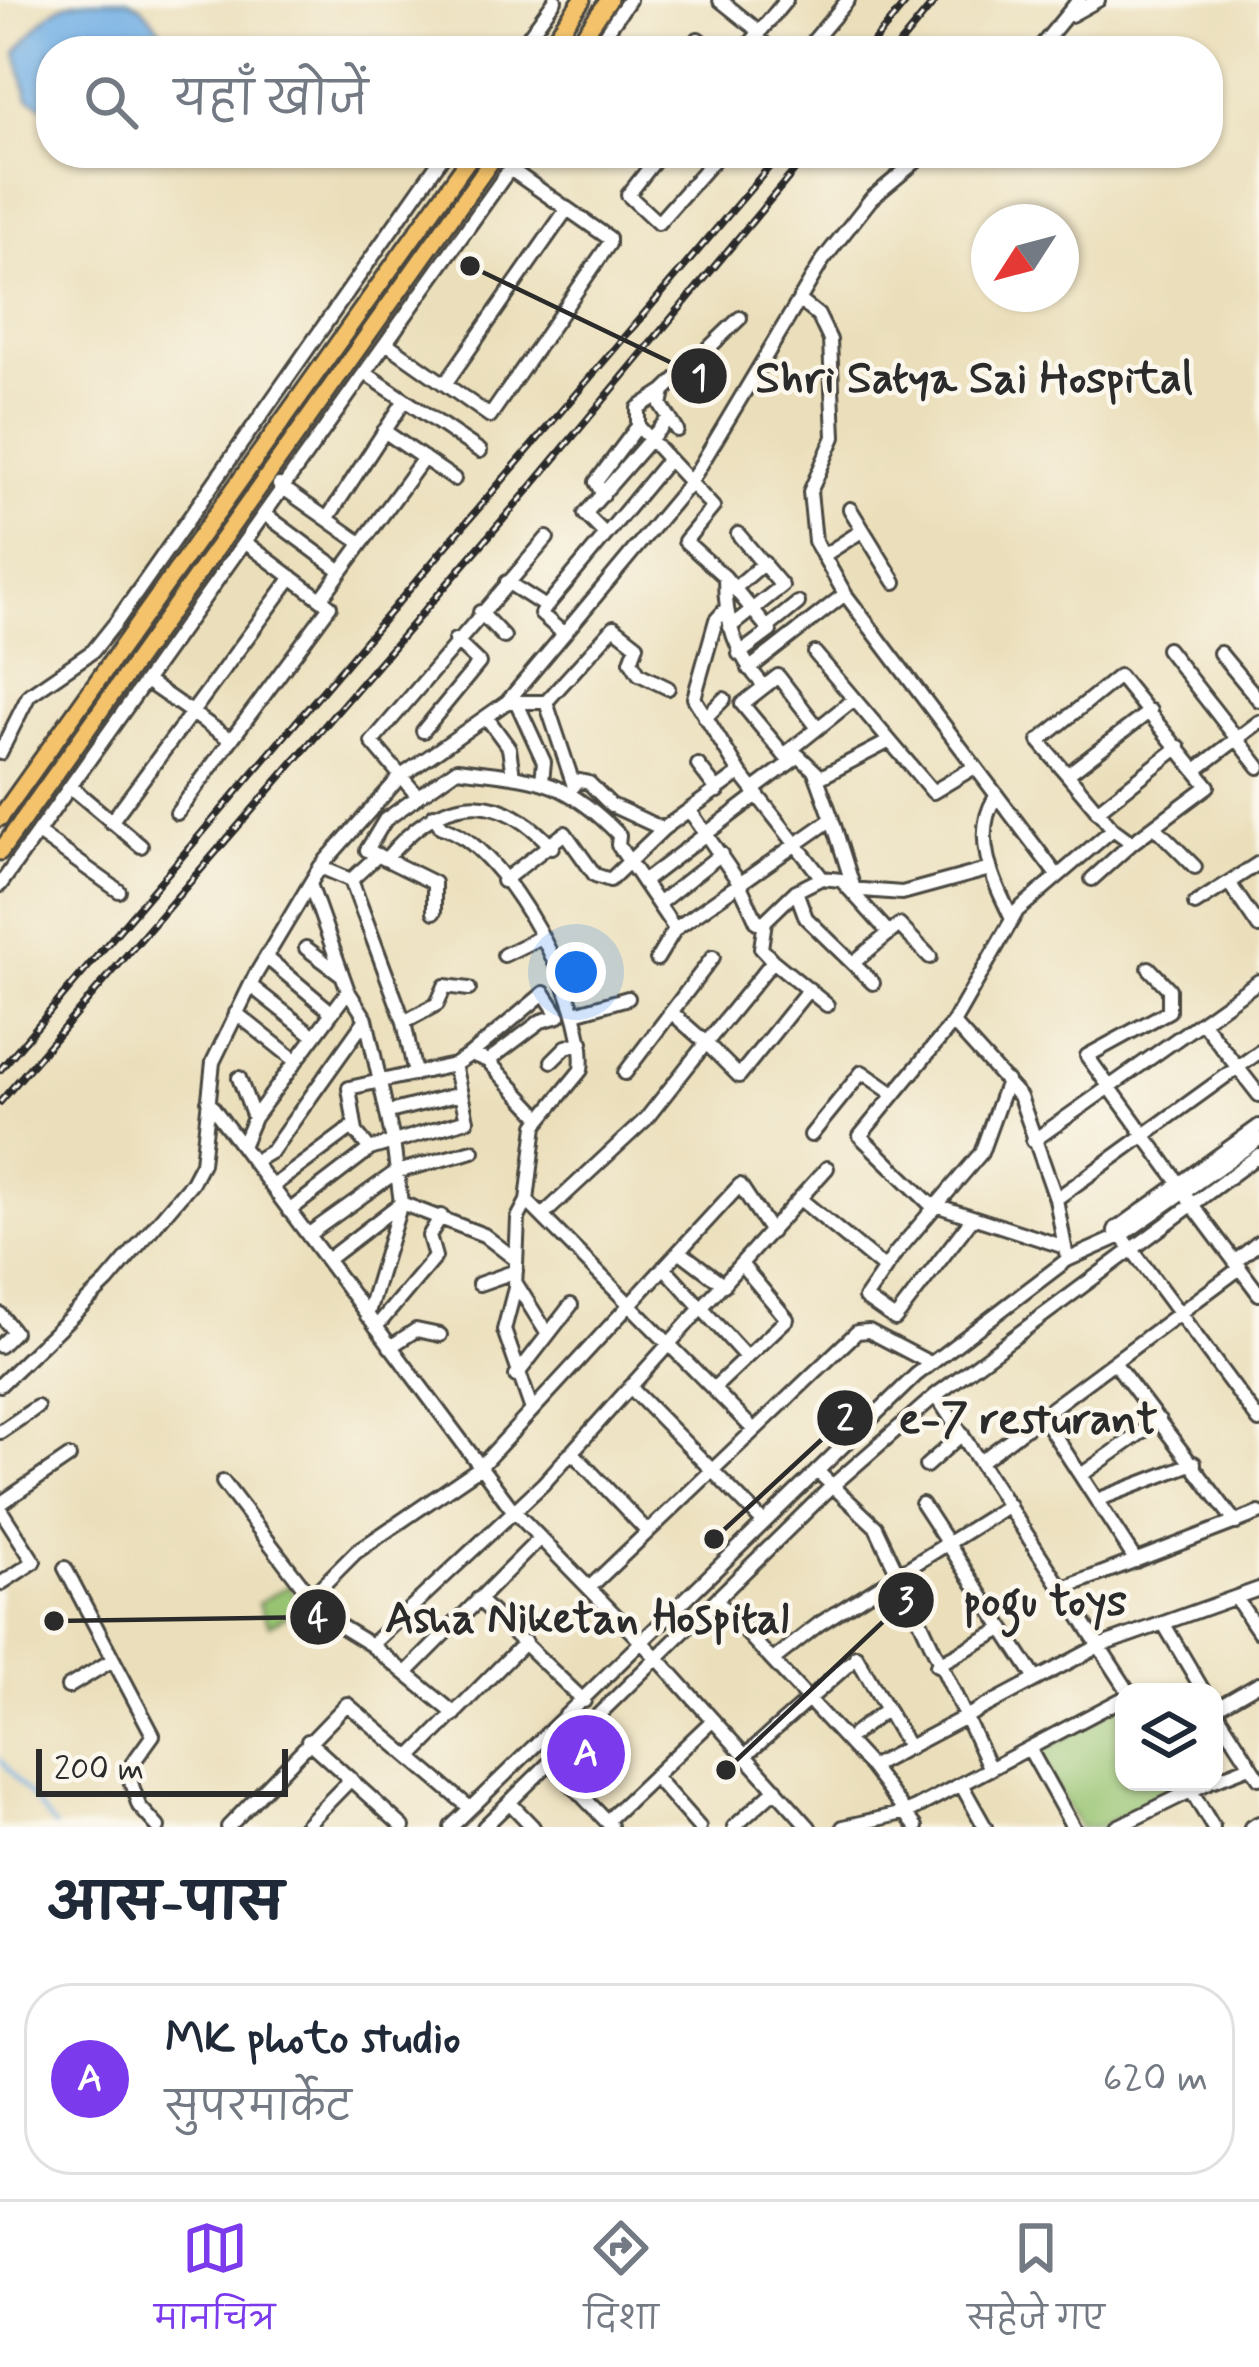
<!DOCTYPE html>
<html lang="hi">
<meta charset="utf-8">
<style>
:root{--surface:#fff;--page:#f6f6f7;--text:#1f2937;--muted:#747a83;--line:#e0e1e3;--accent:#7c3aed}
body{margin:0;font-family:Mynerve,"Playpen Sans Deva",sans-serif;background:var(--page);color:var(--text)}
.controls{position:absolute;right:36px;bottom:36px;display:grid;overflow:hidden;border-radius:24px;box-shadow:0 3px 9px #0004}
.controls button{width:108px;height:108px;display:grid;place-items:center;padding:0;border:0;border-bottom:3px solid var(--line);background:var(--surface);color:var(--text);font:60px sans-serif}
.compass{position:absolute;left:971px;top:204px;width:108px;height:108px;border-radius:50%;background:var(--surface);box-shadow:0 3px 9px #0004;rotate:234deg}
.scale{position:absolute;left:36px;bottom:30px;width:252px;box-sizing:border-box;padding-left:12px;border:6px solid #2b2b2b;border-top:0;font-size:33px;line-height:42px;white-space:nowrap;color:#2b2b2b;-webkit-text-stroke:9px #fbf7ec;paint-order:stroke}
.you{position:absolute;left:576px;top:972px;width:42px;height:42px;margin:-30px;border:9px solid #fff;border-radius:50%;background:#1a73e8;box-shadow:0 0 0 18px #1a73e833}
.badge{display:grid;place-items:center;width:78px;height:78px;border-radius:50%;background:var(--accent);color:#fff;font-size:39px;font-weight:700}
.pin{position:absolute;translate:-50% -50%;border:6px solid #fff;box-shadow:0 3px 12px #0006}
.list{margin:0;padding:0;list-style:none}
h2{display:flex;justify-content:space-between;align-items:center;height:156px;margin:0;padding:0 48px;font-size:51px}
h2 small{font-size:39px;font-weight:400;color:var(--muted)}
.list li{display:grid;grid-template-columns:78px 1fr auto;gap:36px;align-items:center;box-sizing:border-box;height:192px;margin:0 24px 24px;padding:0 24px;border:3px solid var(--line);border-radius:48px}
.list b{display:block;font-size:45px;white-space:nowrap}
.list p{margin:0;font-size:39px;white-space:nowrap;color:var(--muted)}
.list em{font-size:39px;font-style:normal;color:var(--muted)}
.icon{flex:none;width:66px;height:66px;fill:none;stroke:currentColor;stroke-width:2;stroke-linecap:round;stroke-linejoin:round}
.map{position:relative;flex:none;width:1259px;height:1827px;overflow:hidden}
.search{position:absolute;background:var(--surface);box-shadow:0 3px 9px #0004;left:36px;right:36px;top:36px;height:132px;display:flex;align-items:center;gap:30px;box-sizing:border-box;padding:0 42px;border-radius:48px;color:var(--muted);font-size:45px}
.sheet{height:372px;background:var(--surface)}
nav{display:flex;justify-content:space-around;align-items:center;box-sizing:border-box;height:168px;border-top:3px solid var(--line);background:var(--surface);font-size:33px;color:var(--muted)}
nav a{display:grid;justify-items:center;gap:6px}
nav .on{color:var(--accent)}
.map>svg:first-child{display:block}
.green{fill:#98c472;stroke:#62784e;stroke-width:3}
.water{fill:#72afe4;stroke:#4e6d88;stroke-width:3}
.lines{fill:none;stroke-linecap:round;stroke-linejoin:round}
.stream{stroke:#72afe4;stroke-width:3}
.minor-casing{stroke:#484641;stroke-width:18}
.major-casing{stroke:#484641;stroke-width:21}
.minor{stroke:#fff;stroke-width:12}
.major{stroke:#f3c26a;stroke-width:15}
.rail-casing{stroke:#2b2b2b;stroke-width:8}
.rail{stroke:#fbf7ec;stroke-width:3;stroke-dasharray:9;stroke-linecap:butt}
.leader{fill:none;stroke:#2b2b2b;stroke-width:4.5}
.callout-dot{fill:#2b2b2b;stroke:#fbf7ec;stroke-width:4.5}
.mark-label{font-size:36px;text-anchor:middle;font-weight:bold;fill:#fff}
.callout-label{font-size:45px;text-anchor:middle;font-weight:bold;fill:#2b2b2b;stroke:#fbf7ec;stroke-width:9;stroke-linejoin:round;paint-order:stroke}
</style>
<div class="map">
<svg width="1259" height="1827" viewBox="0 0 1259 1827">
<rect width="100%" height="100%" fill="#fbf7ec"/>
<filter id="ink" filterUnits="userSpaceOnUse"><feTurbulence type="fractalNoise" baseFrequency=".00833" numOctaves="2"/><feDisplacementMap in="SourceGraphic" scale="24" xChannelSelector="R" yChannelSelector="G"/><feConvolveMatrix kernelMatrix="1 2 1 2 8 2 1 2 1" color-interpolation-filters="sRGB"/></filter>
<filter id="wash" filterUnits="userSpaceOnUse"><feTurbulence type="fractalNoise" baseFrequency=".004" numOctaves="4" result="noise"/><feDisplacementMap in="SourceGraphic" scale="48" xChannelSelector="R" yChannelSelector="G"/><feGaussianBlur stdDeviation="2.7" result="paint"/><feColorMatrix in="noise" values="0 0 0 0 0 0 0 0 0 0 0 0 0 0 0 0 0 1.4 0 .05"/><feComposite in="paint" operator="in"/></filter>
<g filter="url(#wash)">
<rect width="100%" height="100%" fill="#ebdfbb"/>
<!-- green -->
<path class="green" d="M289,1585L301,1608L269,1625L258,1603Z
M1124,1702V1782L1180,1785L1100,1827H1079L1037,1755Z"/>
<!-- water -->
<path class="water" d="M127,0L141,6L161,30L156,51H51V110L28,98L16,52C59,0 55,0 127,0Z"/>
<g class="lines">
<!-- stream -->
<path class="stream" d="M0,1759L55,1827"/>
</g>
</g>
<g filter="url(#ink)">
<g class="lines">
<defs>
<path id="minor" d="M720,0L760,32
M1071,15L1098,0
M756,37L773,51
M698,39L713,51
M518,51L555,0
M593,51L629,0
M744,51L786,0
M805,51L848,0
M1037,51L1079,0
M661,153L628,195L658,223L720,153
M799,300L818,315L830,340L834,437L810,492L815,541L845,594L1056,874
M389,345L490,416L609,244V238L510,169
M368,375L480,451
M445,384L567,209
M664,391L661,405L677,430
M384,431L454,479
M279,485L361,543
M603,495L596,482L638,426
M850,509L895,582
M266,515L340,570
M327,519L405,400
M606,535L585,514L668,419
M823,556L863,530
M725,578C725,621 735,654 764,686
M507,582L546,607L541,614L564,634
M735,588L764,563
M321,599L424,458
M546,607L668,460
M725,610L716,620L694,698L740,773L822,878L841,880L889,933
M480,612L504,637
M730,627L782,586L738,534
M767,628L798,603
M1167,649L1259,767
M815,653L933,792L973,768
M1220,653L1259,700
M739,654L770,631L725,577L685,541L713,507L638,426V408L664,391L740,318
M749,669L845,594
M146,681L231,740
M516,701L544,762L542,781
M507,702H546L614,627L637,645L631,661L639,674L668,688
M546,702L574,786
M487,718L509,748L513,776
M705,718L724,699
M423,731L479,663L455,640
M0,753L29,695L93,651L117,621L445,153
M784,755L853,700
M790,762L742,704L778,676L818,728
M698,765L718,791
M1196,770L1259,722
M1068,774L1150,711
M816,775L832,819
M575,780L589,783L611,805L663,829
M72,788L141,846
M753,790L799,756L821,777L888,742
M416,794L372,742L547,538
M995,798C971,836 994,882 1012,919
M690,811L738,881L757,922L765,921L796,891L822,878
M1097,811L1179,747
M177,813L330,606L246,543
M434,815L441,827C506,843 590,1006 581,1070L536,1125L527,1201L752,1428
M111,822L292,577
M1157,829L1195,867
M38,833L119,891
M386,859C438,796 494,784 552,847
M320,867L351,880L404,1022L415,1074
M1092,879L1132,843
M351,880L378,855
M503,881L565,833L595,875L610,880L663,829L740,773
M643,882L757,795
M1229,883L1259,927
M310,884L348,991L366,1019L393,1141L401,1203L367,1316
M0,885L521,153
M850,889L902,893L990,869
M796,891L806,918L873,983
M658,904L721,854
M1195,904L1259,863
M434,912V883L367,850L385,820L457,769C535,779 562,776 619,835L618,845L675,929
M306,948L342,975
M504,955L539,938
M266,957L330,1011
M657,959L675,929L832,819L854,889
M773,961L827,1005
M853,963L899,925L930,957
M1149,968L1169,989V1011L1087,1056L1179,1183
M251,986L313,1035
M671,1012L706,1043L773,961L761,948L765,921
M236,1013L295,1060
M575,1013L628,998
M404,1022L437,1004L445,986L469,989
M953,1023L1020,1097L1056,1199L1066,1253
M1203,1023L1259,1095
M471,1054L544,993L559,1016L541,1021L488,1061
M552,1061L566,1047L582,1042
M625,1073L713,957
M239,1078L254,1118L243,1144
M208,1101L512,1509L659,1660L809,1827
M389,1112L460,1094
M254,1118L348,991
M811,1135L862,1072L892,1093
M1033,1141L1259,981
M370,1149L356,1132L349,1088L454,1065L471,1054L488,1061L541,1118
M255,1161L272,1151L366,1019
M273,1186L355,1125
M800,1199L884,1268
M1056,1199L1259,1052
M1188,1199L1259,1294
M527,1201L518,1218L515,1288L504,1330L532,1410
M289,1211L370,1149L467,1120L454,1065
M542,1216L646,1119L706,1043L739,1076L809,989
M971,1220L895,1319L865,1298L895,1254L981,1153L1007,1081
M1116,1228L1259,1421
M1115,1230L1259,1126
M309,1234L396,1172L473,1151
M1065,1247L929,1203L860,1136L953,1023L1017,911L1113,829L1132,843L1208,786L1119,676L1039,741L1113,829
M679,1251L724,1285
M327,1260L401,1203L484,1235L515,1259
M1236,1261L1259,1242
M664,1267L745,1356
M515,1282L547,1333
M479,1284L516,1271
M0,1314L14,1332L0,1346
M376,1327L435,1257L429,1236L441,1216
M390,1347L416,1330L440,1335
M1114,1362L1236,1523
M516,1376L571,1305
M0,1385L107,1282L192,1182L202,1163L213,1062L256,974L320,867L400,777L507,702L564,634L690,483L823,260L871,199L926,153
M630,1387L764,1523
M714,1388L787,1319L741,1264
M936,1395L1129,1692
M1042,1416L1136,1561
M0,1432L37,1407
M572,1452L646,1530
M981,1461L1240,1268
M926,1466L962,1434
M817,1471L876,1527L990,1769
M1081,1475L1159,1420
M223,1482L327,1618L371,1645L455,1714
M1097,1500L1194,1463
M0,1504L69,1457
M922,1504L1036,1679
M0,1509L34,1562L0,1584
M65,1568L153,1735L127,1771L139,1806L158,1827
M589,1588L857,1332L869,1331L930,1363
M1064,1588L1259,1513
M311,1597L356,1552L479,1468L740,1185L771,1232
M1236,1598L1259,1632
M478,1599L584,1701
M718,1602L871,1767L916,1827
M1165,1626L1204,1692
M371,1645L543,1484L827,1168
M856,1656L909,1748
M773,1660L819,1624L1009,1505
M937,1665L1003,1629
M407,1672L540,1538
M68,1687L111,1661
M1214,1708L1259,1778
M1214,1709L1259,1683
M854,1734L887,1709
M308,1741L403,1827
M1030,1750L1073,1827
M746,1755L850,1663
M411,1757L525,1642
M552,1764L611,1826
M871,1767L1099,1646L1259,1589
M654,1776L699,1827
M1214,1780L1250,1766
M1186,1782L1213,1827
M962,1786L985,1827
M510,1803L533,1827
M607,1821L713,1720
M228,1827L347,1704L470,1808
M304,1827L351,1779
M451,1827L916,1375L1067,1260L1121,1236L1259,1139
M484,1827L832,1486L936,1395L1259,1155
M734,1827L776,1789
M843,1827L908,1812L1124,1698
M1117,1827L1209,1782
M1251,1827L1259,1823"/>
<path id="major" d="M545,51L582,0
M572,51L609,0
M0,818L473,153
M0,852L497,153"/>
</defs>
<!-- minor casing -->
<use href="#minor" class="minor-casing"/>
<!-- major casing -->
<use href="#major" class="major-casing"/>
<!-- minor -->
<use href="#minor" class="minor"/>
<!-- major -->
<use href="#major" class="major"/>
<defs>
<path id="rail" d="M866,51L908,0
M894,51L936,0
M0,1070L781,153
M0,1102L531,487L809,153"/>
</defs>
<!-- rail casing -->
<use href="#rail" class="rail-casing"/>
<!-- rail -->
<use href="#rail" class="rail"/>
</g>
</g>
<!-- callouts -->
<path class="leader" d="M470 266L699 376M714 1539L845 1418M726 1770L906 1600M54 1621L318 1617"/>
<g class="callout-dot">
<circle cx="470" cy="266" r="12"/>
<circle cx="714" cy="1539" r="12"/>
<circle cx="726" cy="1770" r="12"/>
<circle cx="54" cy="1621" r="12"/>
<circle cx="699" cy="376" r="30"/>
<circle cx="845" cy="1418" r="30"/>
<circle cx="906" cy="1600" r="30"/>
<circle cx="318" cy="1617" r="30"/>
</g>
<g class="mark-label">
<text x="699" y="389">1</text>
<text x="845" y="1430">2</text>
<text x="906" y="1612">3</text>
<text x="318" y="1629">4</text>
</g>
<g class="callout-label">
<text x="974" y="392">Shri Satya Sai Hospital</text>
<text x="1028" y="1433">e-7 resturant</text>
<text x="1045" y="1615">pogu toys</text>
<text x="587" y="1632">Asha Niketan Hospital</text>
</g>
</svg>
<div class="controls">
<button><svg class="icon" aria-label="layers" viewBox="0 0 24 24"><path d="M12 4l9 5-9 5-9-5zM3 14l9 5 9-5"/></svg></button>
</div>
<svg class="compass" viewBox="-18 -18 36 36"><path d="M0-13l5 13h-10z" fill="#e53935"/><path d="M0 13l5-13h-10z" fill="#747a83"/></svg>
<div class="scale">200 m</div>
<div class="you"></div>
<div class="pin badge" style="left:586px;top:1754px">A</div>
<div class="search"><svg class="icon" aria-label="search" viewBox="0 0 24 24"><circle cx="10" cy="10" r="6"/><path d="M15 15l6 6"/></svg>यहाँ खोजें</div>
</div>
<section class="sheet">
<h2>आस-पास<small></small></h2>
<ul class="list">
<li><span class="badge">A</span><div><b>MK photo studio</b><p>सुपरमार्केट</p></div><em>620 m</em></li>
</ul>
</section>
<nav>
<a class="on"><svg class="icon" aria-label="map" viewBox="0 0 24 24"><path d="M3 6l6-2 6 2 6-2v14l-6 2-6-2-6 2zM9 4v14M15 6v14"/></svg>मानचित्र</a>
<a><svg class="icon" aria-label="directions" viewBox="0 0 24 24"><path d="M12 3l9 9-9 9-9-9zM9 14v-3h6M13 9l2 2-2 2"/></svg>दिशा</a>
<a><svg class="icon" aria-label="saved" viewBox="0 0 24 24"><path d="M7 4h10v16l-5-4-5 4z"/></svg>सहेजे गए</a>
</nav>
